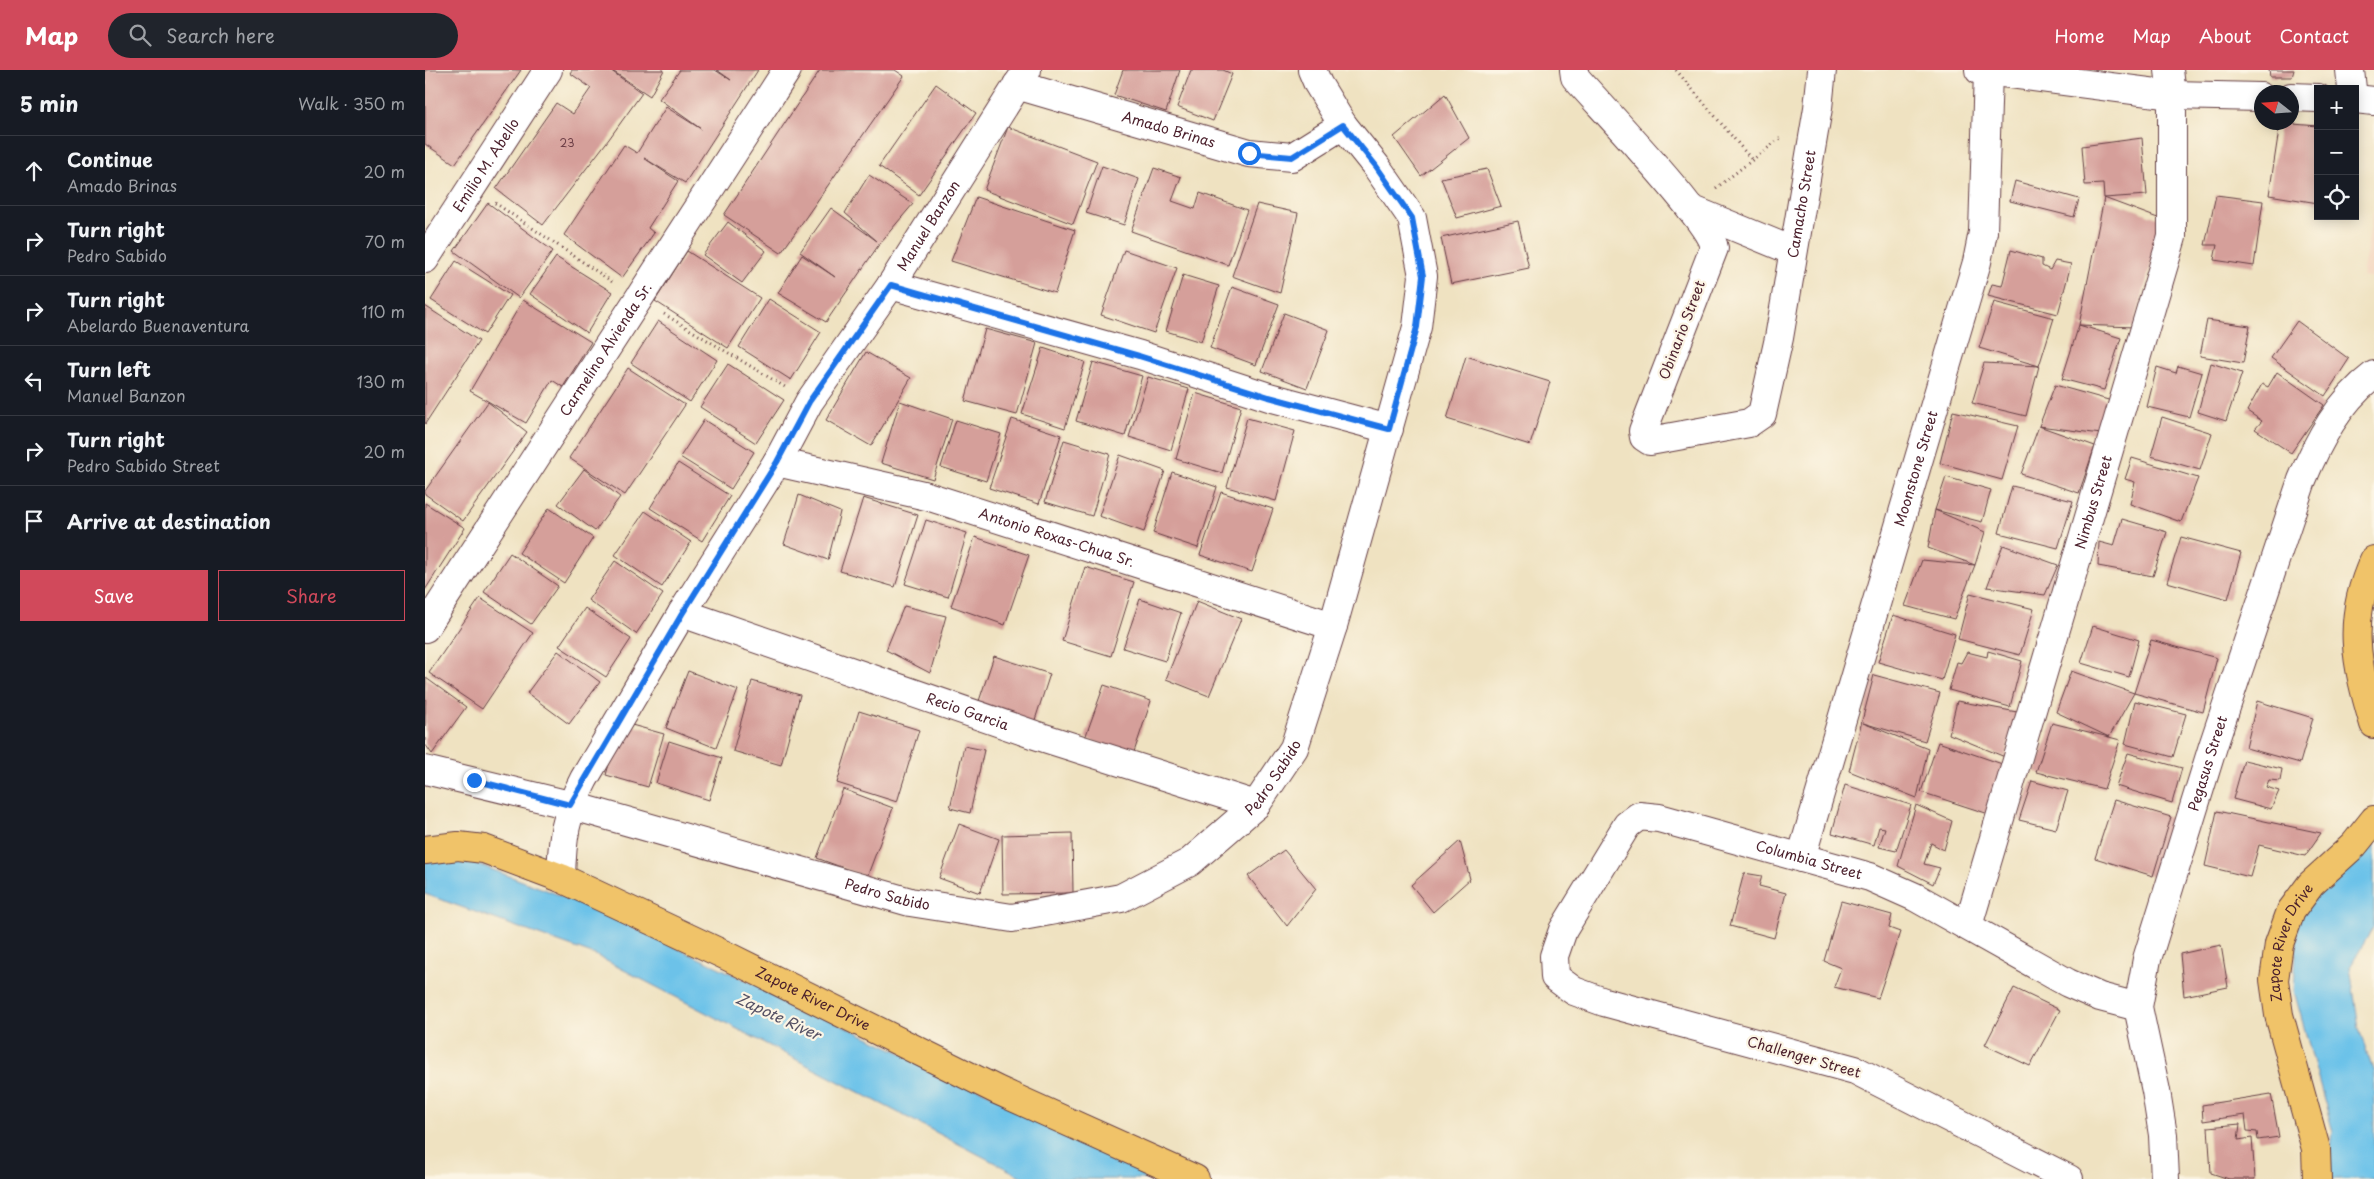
<!DOCTYPE html>
<meta charset="utf-8">
<style>
:root{--surface:#171b24;--page:#20242c;--text:#f1f3f6;--muted:#9ea1a6;--line:#363941;--accent:#d1495b}
body{margin:0;font-family:"Playpen Sans",sans-serif;background:var(--page);color:var(--text)}
.controls{position:absolute;right:15px;top:15px;display:grid;overflow:hidden;border-radius:0px;box-shadow:0 2px 12px #0003}
.controls button{width:45px;height:45px;display:grid;place-items:center;padding:0;border:0;border-bottom:1px solid var(--line);background:var(--surface);color:var(--text);font:25px sans-serif}
.compass{position:absolute;left:1829px;top:15px;width:45px;height:45px;border-radius:50%;background:var(--surface);box-shadow:0 2px 12px #0003;rotate:287deg}
.stop{position:absolute;width:15px;height:15px;margin:-11px;border:4px solid #1a73e8;border-radius:50%;background:#fff}
.stop.end{background:#1a73e8;border-color:#fff;box-shadow:0 1px 5px #0008}
.list{margin:0;padding:0;list-style:none}
h2{display:flex;justify-content:space-between;align-items:center;height:65px;margin:0;padding:0 20px;font-size:21px}
h2 small{font-size:16px;font-weight:400;color:var(--muted)}
.list li{display:grid;grid-template-columns:32px 1fr auto;gap:15px;align-items:center;box-sizing:border-box;height:70px;padding:0 20px;border-top:1px solid var(--line)}
.list b{display:block;font-size:19px;white-space:nowrap}
.list p{margin:0;font-size:16px;white-space:nowrap;color:var(--muted)}
.list em{font-size:16px;font-style:normal;color:var(--muted)}
.actions{display:flex;gap:10px;padding:15px 20px}
.actions a{flex:1;padding:11px 0;border:1px solid var(--accent);border-radius:0px;text-align:center;font-size:18px;color:var(--accent)}
.actions .main{background:var(--accent);color:#fff}
.icon{flex:none;width:28px;height:28px;fill:none;stroke:currentColor;stroke-width:2;stroke-linecap:round;stroke-linejoin:round}
.map{position:relative;flex:none;width:1949px;height:1109px;overflow:hidden}
header{display:flex;align-items:center;gap:30px;box-sizing:border-box;height:70px;padding:0 25px;background:var(--accent);color:#fff}
header strong{font-size:24px}
nav{display:flex;gap:28px;margin-inline-start:auto;font-size:18px}
.search{width:350px;height:45px;background:var(--page);display:flex;align-items:center;gap:12px;box-sizing:border-box;padding:0 18px;border-radius:28px;color:var(--muted);font-size:19px}
main{display:flex}
aside{flex:1;background:var(--surface)}
.map>svg:first-child{display:block}
.built{fill:#f3d4be}
.water{fill:#6cc2e9;stroke:#5b708a}
.building{fill:#d59f9a}
.lines{fill:none;stroke-linecap:round;stroke-linejoin:round}
.minor-casing{stroke:#633c42;stroke-width:30}
.major-casing{stroke:#633c42;stroke-width:30}
.path{stroke:#633c42;stroke-width:3;stroke-dasharray:1 4;stroke-linecap:butt}
.minor{stroke:#fff;stroke-width:28}
.major{stroke:#f0c369;stroke-width:28}
.route{stroke:#1a73e8;stroke-width:6}
.labels{text-anchor:middle;stroke-width:4.5;stroke-linejoin:round;paint-order:stroke}
.number-label{font-size:11px;fill:#6d3f47}
.street-label{font-size:14px;fill:#4a1f2b;stroke:#fcf5e5}
.water-label{font-size:15px;font-style:italic;fill:#545064;stroke:#fcf5e5}
</style>
<header>
<strong>Map</strong>
<div class="search"><svg class="icon" aria-label="search" viewBox="0 0 24 24"><circle cx="10" cy="10" r="6"/><path d="M15 15l6 6"/></svg>Search here</div>
<nav><a>Home</a><a>Map</a><a>About</a><a>Contact</a></nav>
</header>
<main>
<aside>
<h2>5 min<small>Walk · 350 m</small></h2>
<ul class="list">
<li><svg class="icon" aria-label="ahead" viewBox="0 0 24 24"><path d="M12 20V5M6 11l6-6 6 6"/></svg><div><b>Continue</b><p>Amado Brinas</p></div><em>20 m</em></li>
<li><svg class="icon" aria-label="right" viewBox="0 0 24 24"><path d="M7 20v-9h11M14 6l5 5-5 5"/></svg><div><b>Turn right</b><p>Pedro Sabido</p></div><em>70 m</em></li>
<li><svg class="icon" aria-label="right" viewBox="0 0 24 24"><path d="M7 20v-9h11M14 6l5 5-5 5"/></svg><div><b>Turn right</b><p>Abelardo Buenaventura</p></div><em>110 m</em></li>
<li><svg class="icon" aria-label="left" viewBox="0 0 24 24"><path d="M17 20v-9H6M10 6l-5 5 5 5"/></svg><div><b>Turn left</b><p>Manuel Banzon</p></div><em>130 m</em></li>
<li><svg class="icon" aria-label="right" viewBox="0 0 24 24"><path d="M7 20v-9h11M14 6l5 5-5 5"/></svg><div><b>Turn right</b><p>Pedro Sabido Street</p></div><em>20 m</em></li>
<li><svg class="icon" aria-label="arrive" viewBox="0 0 24 24"><path d="M6 21V4h12l-3 4 3 4H6"/></svg><div><b>Arrive at destination</b></div></li>
</ul>
<div class="actions"><a class="main">Save</a><a>Share</a></div>
</aside>
<div class="map">
<svg width="1949" height="1109" viewBox="0 0 1949 1109">
<rect width="100%" height="100%" fill="#fcf5e5"/>
<filter id="ink" filterUnits="userSpaceOnUse"><feTurbulence type="fractalNoise" baseFrequency=".02" numOctaves="2"/><feDisplacementMap in="SourceGraphic" scale="10" xChannelSelector="R" yChannelSelector="G"/><feConvolveMatrix kernelMatrix="1 2 1 2 8 2 1 2 1" color-interpolation-filters="sRGB"/></filter>
<filter id="wash" filterUnits="userSpaceOnUse"><feTurbulence type="fractalNoise" baseFrequency=".0096" numOctaves="4" result="noise"/><feDisplacementMap in="SourceGraphic" scale="20" xChannelSelector="R" yChannelSelector="G"/><feGaussianBlur stdDeviation="1.12" result="paint"/><feColorMatrix in="noise" values="0 0 0 0 0 0 0 0 0 0 0 0 0 0 0 0 0 1.4 0 .05"/><feComposite in="paint" operator="in"/></filter>
<g filter="url(#wash)">
<rect width="100%" height="100%" fill="#efe2c1"/>
<!-- built -->
<path class="built" d="M1949,138V208L1937,206Z"/>
<!-- water -->
<path class="water" d="M1949,759V856L1925,897L1934,959L1949,1003V1109H1902L1908,1062L1869,921L1873,845Z
M39,789L158,834L746,1109H601L170,885L0,824V792Z"/>
<g id="blocks">
<!-- building -->
<path class="building" d="M0,0H96L30,94L0,74Z
M147,0H185L217,23L184,69L118,155L71,119L131,33L148,44L166,18L145,3Z
M186,0H239L225,26Z
M255,0H290L306,10L292,0H333L260,113L219,88L253,111L223,158L229,163L197,208L139,165L199,75L212,83L241,37L276,59L234,29Z
M395,0H470L479,6L356,183L299,145Z
M698,0H755L741,42L689,25Z
M766,0H798L807,4L788,51L752,37Z
M1844,0H1869L1867,7H1845Z
M511,14L551,43L494,125L454,96Z
M1020,24L1044,68L996,106L969,67Z
M1855,53L1893,56V133L1844,125Z
M583,57L672,91L648,154L559,120Z
M1717,68L1722,125L1679,128L1738,150L1709,257L1654,255L1679,128L1678,114L1660,115L1657,76Z
M677,96L714,109L699,155L661,143Z
M729,98L756,107L747,131L770,139L775,123L822,140L803,195L706,161Z
M1062,99L1076,136L1032,148L1016,108Z
M444,105L488,134L455,173L401,252L353,223L377,185L410,207L375,182L406,138L452,171L420,143Z
M1590,111L1654,129L1649,147L1585,131Z
M1791,125L1838,131L1829,196L1789,190L1792,175H1780Z
M551,127L650,160L630,223L526,191Z
M63,133L128,181L94,228L29,181Z
M832,134L873,143L855,223L807,206Z
M1093,151L1104,198L1026,214L1016,168Z
M303,152L341,181L317,213L278,185Z
M699,180L752,198L729,263L676,245Z
M1586,180L1617,189V196L1625,200L1630,191L1646,194L1633,244L1563,226L1567,214L1577,216Z
M262,181L335,228L303,278L230,231Z
M131,187L187,222L162,263L105,224Z
M31,191L85,225L60,264L6,230Z
M758,205L794,216L776,272L741,261Z
M807,217L854,234L831,295L785,278Z
M344,229L396,262L366,310L314,277Z
M98,230L166,272L138,317L127,310L101,353L45,321Z
M1569,232L1629,248L1614,296L1554,278Z
M0,236L54,271L0,354Z
M859,243L904,260L882,318L837,301Z
M1782,250L1825,256L1818,293L1775,286Z
M233,251L292,290L265,332L206,293Z
M1872,251L1924,289L1900,326L1846,288Z
M1654,255L1696,268L1679,320L1637,309Z
M560,259L612,273L592,345L540,331Z
M618,278L660,292L640,358L597,344Z
M441,282L486,308L446,376L401,350Z
M1041,286L1125,312L1105,375L1022,349Z
M668,292L717,306L700,366L651,351Z
M1559,293L1614,296L1601,346L1547,333Z
M1786,293L1817,303L1801,351L1773,342Z
M303,294L359,330L331,373L275,337Z
M1753,296L1777,303L1764,347L1722,337L1732,297L1751,303Z
M203,298L260,335L200,425L144,388Z
M1852,302L1899,335L1866,383L1830,359L1837,351L1822,341L1837,314L1843,317Z
M723,307L764,319L746,380L704,367Z
M1630,315L1687,331L1676,364L1614,356Z
M770,323L816,337L797,403L751,389Z
M475,331L527,349L508,409L456,393Z
M63,332L102,362L38,451L0,424V421Z
M1528,341L1593,356L1577,410L1515,393Z
M1737,347L1787,363L1775,400L1726,386Z
M822,348L870,361L851,431L802,417Z
M587,349L636,365L614,434L564,418Z
M279,350L329,382L306,419L255,387Z
M531,350L576,364L561,411L516,397Z
M1614,356L1670,376L1654,423L1596,404Z
M639,370L685,384L667,446L620,432Z
M695,385L740,401L719,462L674,446Z
M1707,388L1773,408L1756,452L1705,434L1710,412L1700,409Z
M253,393L305,426L277,471L225,438Z
M159,399L195,427L170,461L133,434Z
M747,402L792,417L773,478L728,463Z
M1521,407L1566,420L1557,452L1510,440L1560,462L1550,495L1529,549L1480,536L1497,490L1550,495L1503,478L1510,440Z
M1587,416L1648,431L1633,478L1574,463Z
M796,422L848,439L827,502L775,485Z
M374,425L415,442L403,490L359,474Z
M438,428L493,445L470,517L415,501Z
M0,433L40,458L0,520Z
M124,438L168,468L139,513L94,483Z
M220,441L266,472L237,517L190,485Z
M1697,449L1742,462L1728,506L1673,496L1674,472L1689,476Z
M501,450L542,463L523,527L480,514Z
M550,467L604,485L580,555L526,536Z
M1756,467L1816,483L1803,529L1742,512Z
M1578,475L1633,495L1620,525L1562,517Z
M85,483L133,516L106,554L59,522Z
M190,491L238,524L211,564L163,530Z
M660,497L709,512L686,586L637,571Z
M1545,523L1609,539L1595,585L1533,569Z
M55,528L108,563L57,639L4,603Z
M715,529L756,543L740,591L698,578Z
M772,531L816,549L784,626L741,609Z
M479,536L521,546L505,603L461,580Z
M160,538L206,569L181,607L134,576Z
M1468,545L1530,564L1517,610L1453,592Z
M1668,556L1714,570L1704,607L1656,593Z
M1726,570L1792,588L1778,642L1709,623Z
M133,581L175,612L144,654L102,623Z
M1563,581L1597,591L1585,637L1524,620L1532,592L1536,593L1542,582L1562,587Z
M569,586L625,604L606,662L550,643Z
M263,601L313,620L291,678L241,658Z
M1646,601L1709,623L1684,667L1695,670L1679,719L1611,702L1627,653L1684,667L1631,642Z
M1449,605L1515,623L1500,671L1438,653L1503,679L1492,728L1424,701Z
M1,608L41,637L7,684L0,674Z
M327,611L375,625L356,695L308,681Z
M679,615L726,631L708,685L660,668Z
M1532,631L1592,642L1580,687L1524,664Z
M1710,631L1761,644L1748,687L1700,674Z
M1832,631L1888,648L1875,693L1821,678Z
M434,641L494,660L472,732L412,713Z
M196,652L239,664L223,717L181,705Z
M244,671L297,688L284,730L231,713Z
M1513,672L1586,697L1570,746L1496,722Z
M539,676L559,680L545,743L525,738Z
M1703,683L1757,698L1747,733L1691,716Z
M1819,690L1857,699L1855,711L1844,710L1841,717L1854,721L1846,739L1808,729Z
M1607,711L1643,721L1631,759L1594,750Z
M1420,715L1486,735L1471,781L1454,777L1460,758L1454,757L1449,775L1407,763Z
M418,719L468,738L442,807L392,788Z
M1689,730L1746,747L1728,806L1670,788Z
M1491,735L1527,751L1519,780L1506,773L1499,794L1515,798L1508,814L1473,796Z
M1792,741L1896,763L1880,786L1834,775L1825,807L1780,796Z
M534,754L574,769L555,823L514,808Z
M647,763L648,823L578,824L577,765Z
M1035,771L1045,809L1008,842L986,815Z
M859,780L891,819L862,856L823,806Z
M1319,803L1337,806L1334,816L1361,823L1349,868L1305,856Z
M1416,831L1467,845L1464,858L1475,862L1453,928L1409,917L1416,898L1399,891Z
M1796,875L1803,917L1759,926L1755,884Z
M1589,918L1635,940L1605,996L1560,975Z
M1846,1024L1854,1067L1833,1070L1832,1062L1822,1061L1820,1045L1778,1051L1777,1035Z
M1815,1054L1813,1070L1827,1068L1830,1109H1804L1786,1103L1783,1057Z"/>
</g>
</g>
<g filter="url(#ink)">
<use href="#blocks" fill-opacity="0" stroke="#633c42" stroke-width="1"/>
<g class="lines">
<defs>
<g id="minor">
<path id="s1" d="M1149,0L1150,7C1175,36 1286,151 1289,178L1218,361L1219,367L1225,371L1324,353L1337,344L1354,268L1393,38L1397,0"/>
<path d="M1554,0L1747,25L1836,27"/>
<path d="M1925,0L1927,19"/>
<path id="s2" d="M592,15L824,83L867,87L918,55"/>
<path d="M1866,27L1893,28"/>
<path d="M1930,29L1949,31"/>
<path d="M1266,139L1368,181"/>
<path id="s3" d="M0,189L123,0"/>
<path d="M466,215L715,285L844,327L964,359"/>
<path id="s4" d="M352,392L502,426L908,556"/>
<path id="s5" d="M257,543L610,665L831,735"/>
<path id="s6" d="M0,558L362,0"/>
<path id="s7" d="M0,700L145,735L485,832L587,848L696,828L765,792L831,735L869,678L908,556L992,257L998,206L987,148L951,96L918,55L893,14L887,0"/>
<path id="s8" d="M1376,788L1552,192L1558,162L1563,1"/>
<path id="s9" d="M136,808C137,768 140,745 159,709L257,543L352,392L384,332L466,215L602,0"/>
<path id="s10" d="M1543,856L1747,167V25L1744,0"/>
<path id="s11" d="M1644,1109L1430,1000L1179,932L1149,921L1130,907L1129,886L1138,860L1202,755L1214,746L1234,748L1445,807L1490,827L1643,913L1675,927L1713,937"/>
<path id="s12" d="M1740,1109L1738,1065L1731,1021L1713,937L1722,889L1788,676L1877,410C1893,371 1914,331 1949,305"/>
</g>
<g id="major">
<path d="M1949,490C1921,550 1931,593 1949,654"/>
<path id="s13" d="M0,780L33,776L59,779L136,808L304,887L572,1020L770,1109"/>
<path id="s14" d="M1892,1109L1891,1079L1854,945L1849,910L1854,874L1866,841L1886,814L1929,775L1949,750"/>
</g>
</defs>
<!-- minor casing -->
<use href="#minor" class="minor-casing"/>
<!-- major casing -->
<use href="#major" class="major-casing"/>
<!-- path -->
<path class="path" d="M1251,0L1327,90
M1291,118L1357,67
M70,133L189,213
M239,244L360,317"/>
<!-- minor -->
<use href="#minor" class="minor"/>
<!-- major -->
<use href="#major" class="major"/>
</g>
</g>
<g class="lines" filter="url(#ink)">
<!-- route -->
<path class="route" d="M49,710L145,735L257,544L352,392L384,332L466,215L714,286L844,327L964,359L992,257L998,206L987,148L951,96L918,55L867,87L824,83"/>
</g>
<g class="labels">
<!-- number labels -->
<g class="number-label">
<text x="142" y="77">23</text>
</g>
<!-- street labels -->
<g class="street-label">
<text dy="5" stroke="none"><textPath href="#s2" startOffset="158">Amado Brinas</textPath></text>
<text dy="5" stroke="none"><textPath href="#s3" startOffset="112">Emilio M. Abello</textPath></text>
<text dy="5" stroke="none"><textPath href="#s1" startOffset="768">Camacho Street</textPath></text>
<text dy="5" stroke="none"><textPath href="#s9" startOffset="755">Manuel Banzon</textPath></text>
<text transform="translate(1257 260) rotate(-69)" y="5">Obinario Street</text>
<text dy="5" stroke="none"><textPath href="#s6" startOffset="332">Carmelino Alvienda Sr.</textPath></text>
<text dy="5" stroke="none"><textPath href="#s8" startOffset="406">Moonstone Street</textPath></text>
<text dy="5" stroke="none"><textPath href="#s10" startOffset="442">Nimbus Street</textPath></text>
<text dy="5" stroke="none"><textPath href="#s4" startOffset="290">Antonio Roxas-Chua Sr.</textPath></text>
<text dy="5" stroke="none"><textPath href="#s5" startOffset="302">Recio Garcia</textPath></text>
<text dy="5" stroke="none"><textPath href="#s12" startOffset="428">Pegasus Street</textPath></text>
<text dy="5" stroke="none"><textPath href="#s7" startOffset="914">Pedro Sabido</textPath></text>
<text dy="5" stroke="none"><textPath href="#s11" startOffset="918">Columbia Street</textPath></text>
<text dy="5" stroke="none"><textPath href="#s7" startOffset="479">Pedro Sabido</textPath></text>
<text dy="5" stroke="none"><textPath href="#s14" startOffset="245">Zapote River Drive</textPath></text>
<text dy="5" stroke="none"><textPath href="#s13" startOffset="421">Zapote River Drive</textPath></text>
<text transform="translate(1379 987) rotate(16)" y="5">Challenger Street</text>
</g>
<!-- water labels -->
<g class="water-label">
<text transform="translate(353 947) rotate(25)" y="5">Zapote River</text>
</g>
</g>
</svg>
<div class="controls">
<button>+</button>
<button>−</button>
<button><svg class="icon" aria-label="locate" viewBox="0 0 24 24"><circle cx="12" cy="12" r="6"/><path d="M12 2v4M12 18v4M2 12h4M18 12h4"/></svg></button>
</div>
<svg class="compass" viewBox="-18 -18 36 36"><path d="M0-13l5 13h-10z" fill="#e53935"/><path d="M0 13l5-13h-10z" fill="#9ea1a6"/></svg>
<div class="stop" style="left:824px;top:83px"></div>
<div class="stop end" style="left:49px;top:710px"></div>
</div>
</main>
